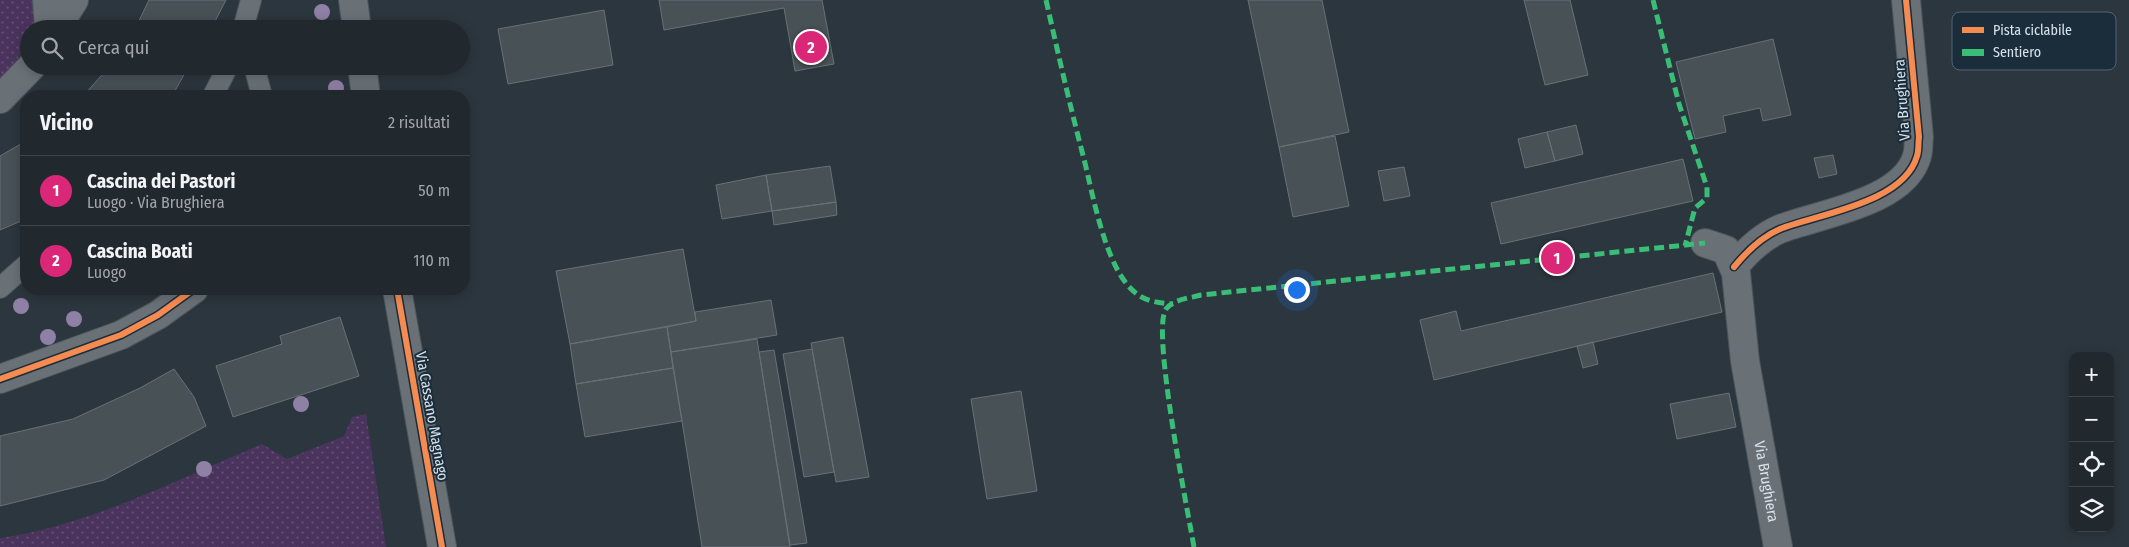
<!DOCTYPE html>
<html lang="it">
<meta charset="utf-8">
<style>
:root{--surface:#21282e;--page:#2d343a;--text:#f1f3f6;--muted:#a2a6aa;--line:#3e444a;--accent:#db2777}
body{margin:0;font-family:"Fira Sans Condensed",sans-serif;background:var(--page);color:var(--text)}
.controls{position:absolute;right:15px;bottom:15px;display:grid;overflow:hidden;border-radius:10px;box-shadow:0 2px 12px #0003}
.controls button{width:45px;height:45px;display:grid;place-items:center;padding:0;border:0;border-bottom:1px solid var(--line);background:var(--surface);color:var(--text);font:25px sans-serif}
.you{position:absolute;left:1296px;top:289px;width:18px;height:18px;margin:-12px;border:4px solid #fff;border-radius:50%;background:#1a73e8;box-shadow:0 0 0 8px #1a73e833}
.badge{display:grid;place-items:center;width:32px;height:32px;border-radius:50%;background:var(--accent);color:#fff;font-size:16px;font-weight:700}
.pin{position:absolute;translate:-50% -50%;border:2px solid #fff;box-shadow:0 1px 5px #0006}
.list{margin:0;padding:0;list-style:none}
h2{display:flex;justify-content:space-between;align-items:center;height:65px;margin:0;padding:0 20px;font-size:21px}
h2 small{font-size:16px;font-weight:400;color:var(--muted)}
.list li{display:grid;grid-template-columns:32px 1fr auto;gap:15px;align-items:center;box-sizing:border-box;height:70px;padding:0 20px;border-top:1px solid var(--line)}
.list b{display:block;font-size:19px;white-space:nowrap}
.list p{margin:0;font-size:16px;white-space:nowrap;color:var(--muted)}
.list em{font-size:16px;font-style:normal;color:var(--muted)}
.icon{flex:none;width:28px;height:28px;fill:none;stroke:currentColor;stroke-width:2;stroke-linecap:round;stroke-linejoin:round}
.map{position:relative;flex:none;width:2129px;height:547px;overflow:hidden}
.search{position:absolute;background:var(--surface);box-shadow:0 2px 12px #0003;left:20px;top:20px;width:450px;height:55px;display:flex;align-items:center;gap:12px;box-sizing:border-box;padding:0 18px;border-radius:28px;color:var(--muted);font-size:19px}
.panel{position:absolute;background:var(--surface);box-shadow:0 2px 12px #0003;left:20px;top:90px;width:450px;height:205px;border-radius:20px}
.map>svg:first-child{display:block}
.grass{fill:url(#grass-dots)}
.building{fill:#475156;stroke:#677176}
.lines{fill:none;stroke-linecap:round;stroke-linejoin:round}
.service-casing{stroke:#4c555b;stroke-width:22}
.minor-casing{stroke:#4c555b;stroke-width:30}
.tertiary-casing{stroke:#4c555b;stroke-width:30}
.service{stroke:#697176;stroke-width:20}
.minor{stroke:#697176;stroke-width:28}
.tertiary{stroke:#697176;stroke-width:28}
.quiet{stroke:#3abd76;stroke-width:5;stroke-dasharray:10 5;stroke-linecap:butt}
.cycleway-casing{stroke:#1b2d3b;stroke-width:9}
.cycleway{stroke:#f68b52;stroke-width:6}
.tree{fill:#8f80a5}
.labels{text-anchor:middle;stroke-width:4;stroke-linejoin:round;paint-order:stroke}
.street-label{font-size:15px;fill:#d7e2eb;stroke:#1b2d3b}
.key{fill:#1b2d3b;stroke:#536370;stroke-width:1}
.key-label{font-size:14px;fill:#d7e2eb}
</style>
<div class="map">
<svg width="2129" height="547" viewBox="0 0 2129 547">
<defs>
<pattern id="grass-dots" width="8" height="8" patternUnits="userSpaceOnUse" patternTransform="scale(1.25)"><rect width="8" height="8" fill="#4a345d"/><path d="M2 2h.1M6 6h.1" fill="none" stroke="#635174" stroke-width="1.8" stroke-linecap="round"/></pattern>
</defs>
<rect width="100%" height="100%" fill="#2c363e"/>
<!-- grass -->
<path class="grass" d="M0,0H34V3L33,29H29C29,47 13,66 0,79Z
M366,414L386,547H0V538C91,525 178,479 262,444L287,459L344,436L352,417Z"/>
<!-- building -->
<path class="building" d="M149,0H226L211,29H135Z
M659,0H822L834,64L795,71L784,8L664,30Z
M1248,0H1322L1349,132L1279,147Z
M1524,0H1570L1588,75L1545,85Z
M604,10L613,65L508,84L498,29Z
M1773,39L1791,115L1763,121L1760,108L1723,116L1726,132L1695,139L1676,62Z
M110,66H189L172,96H83Z
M1576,125L1583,154L1555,161L1547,132Z
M1547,132L1555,161L1525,168L1518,139Z
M1335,136L1349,206L1293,217L1279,147Z
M26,141V219L0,230V156Z
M1833,155L1837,174L1819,178L1814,158Z
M1683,159L1693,201L1501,244L1491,203Z
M830,166L836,202L772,211L766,175Z
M1404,167L1410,196L1384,201L1378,171Z
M766,175L772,211L722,219L716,185Z
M836,202L837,215L774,225L772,211Z
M683,249L696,321L570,344L556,271Z
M1713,273L1722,312L1434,380L1420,320L1456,311L1461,331Z
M771,300L777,335L671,352L667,327L696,321L695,312Z
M340,317L359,376L233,417L216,366L282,344L280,336Z
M667,327L673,368L576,384L570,344Z
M843,337L869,477L836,482L811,343Z
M757,339L790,547H702L671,352Z
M1593,342L1598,364L1583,368L1577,346Z
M812,349L834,472L804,477L783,354Z
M774,350L807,543L790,545L759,352Z
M673,368L682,421L585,437L576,384Z
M174,369L194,397L206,426L104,480L0,506V436L73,419L140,388Z
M1021,391L1037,491L987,499L971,399Z
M1729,393L1736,427L1677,439L1670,404Z"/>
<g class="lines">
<defs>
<path id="service" d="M243,29L251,0
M254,66L262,96
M213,96L228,66
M0,288L26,265"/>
<g id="minor">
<path d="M47,0L49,29"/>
<path d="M56,29L74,0"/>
<path d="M0,99L32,66"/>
<path id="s1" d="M1705,243L1726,250L1736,273L1745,361L1778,547"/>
<path d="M1734,267C1747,251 1761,237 1780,229C1818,214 1904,203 1917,156C1919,150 1918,143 1919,137L1906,0"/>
<path d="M0,379L121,335L158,315L194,289"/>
</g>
<path id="tertiary" d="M353,0L357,29
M362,66L366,96
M397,289L442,547"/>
</defs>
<!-- service casing -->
<use href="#service" class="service-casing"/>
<!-- minor casing -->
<use href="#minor" class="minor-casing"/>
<!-- tertiary casing -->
<use href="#tertiary" class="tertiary-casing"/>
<!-- service -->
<use href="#service" class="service"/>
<!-- minor -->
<use href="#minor" class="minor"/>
<!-- tertiary -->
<use href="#tertiary" class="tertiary"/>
<!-- quiet -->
<path class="quiet" d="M1046,0C1058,53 1070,106 1084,159C1093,195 1106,272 1137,294C1147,302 1161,303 1173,304
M1653,0L1679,104L1707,187V198L1695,208L1685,246
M1194,547C1188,512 1151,330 1166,309C1174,299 1190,298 1201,295L1705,243"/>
<defs>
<path id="cycleway" d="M1734,267C1747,251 1761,237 1780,229C1818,214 1904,203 1917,156C1919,150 1918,143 1919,137L1906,0
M397,289L442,547
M0,379L121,335L158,315L194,289"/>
</defs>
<!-- cycleway casing -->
<use href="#cycleway" class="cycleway-casing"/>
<!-- cycleway -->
<use href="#cycleway" class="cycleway"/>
</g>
<!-- trees -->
<g class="tree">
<circle cx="322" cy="12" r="8"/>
<circle cx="336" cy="88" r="8"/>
<circle cx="21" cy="306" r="8"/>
<circle cx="74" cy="319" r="8"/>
<circle cx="48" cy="337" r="8"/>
<circle cx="301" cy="404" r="8"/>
<circle cx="204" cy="469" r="8"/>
</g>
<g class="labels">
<!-- street labels -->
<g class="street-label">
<text transform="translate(1902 100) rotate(-94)" y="5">Via Brughiera</text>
<text transform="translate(432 416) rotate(80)" y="5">Via Cassano Magnago</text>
<text dy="5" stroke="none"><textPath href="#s1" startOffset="258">Via Brughiera</textPath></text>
</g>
</g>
<!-- legend -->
<rect x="1952" y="12" width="164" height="58" rx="8" class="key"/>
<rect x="1962" y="27" width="22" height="6" fill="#f68b52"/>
<rect x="1962" y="49" width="22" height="7" fill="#3abd76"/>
<g class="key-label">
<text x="1993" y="35">Pista ciclabile</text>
<text x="1993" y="57">Sentiero</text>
</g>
</svg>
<div class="controls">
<button>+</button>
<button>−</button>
<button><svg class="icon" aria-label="locate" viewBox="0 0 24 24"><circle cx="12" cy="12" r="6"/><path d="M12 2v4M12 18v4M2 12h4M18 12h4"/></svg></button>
<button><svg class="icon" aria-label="layers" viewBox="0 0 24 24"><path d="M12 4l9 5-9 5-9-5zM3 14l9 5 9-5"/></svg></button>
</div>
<div class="you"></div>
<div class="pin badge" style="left:1557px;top:258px">1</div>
<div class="pin badge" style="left:811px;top:47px">2</div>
<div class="search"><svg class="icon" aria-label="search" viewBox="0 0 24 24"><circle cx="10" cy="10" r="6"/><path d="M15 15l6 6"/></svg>Cerca qui</div>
<section class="panel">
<h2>Vicino<small>2 risultati</small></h2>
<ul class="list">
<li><span class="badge">1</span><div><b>Cascina dei Pastori</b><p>Luogo · Via Brughiera</p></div><em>50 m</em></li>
<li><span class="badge">2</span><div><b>Cascina Boati</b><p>Luogo</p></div><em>110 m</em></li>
</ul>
</section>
</div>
